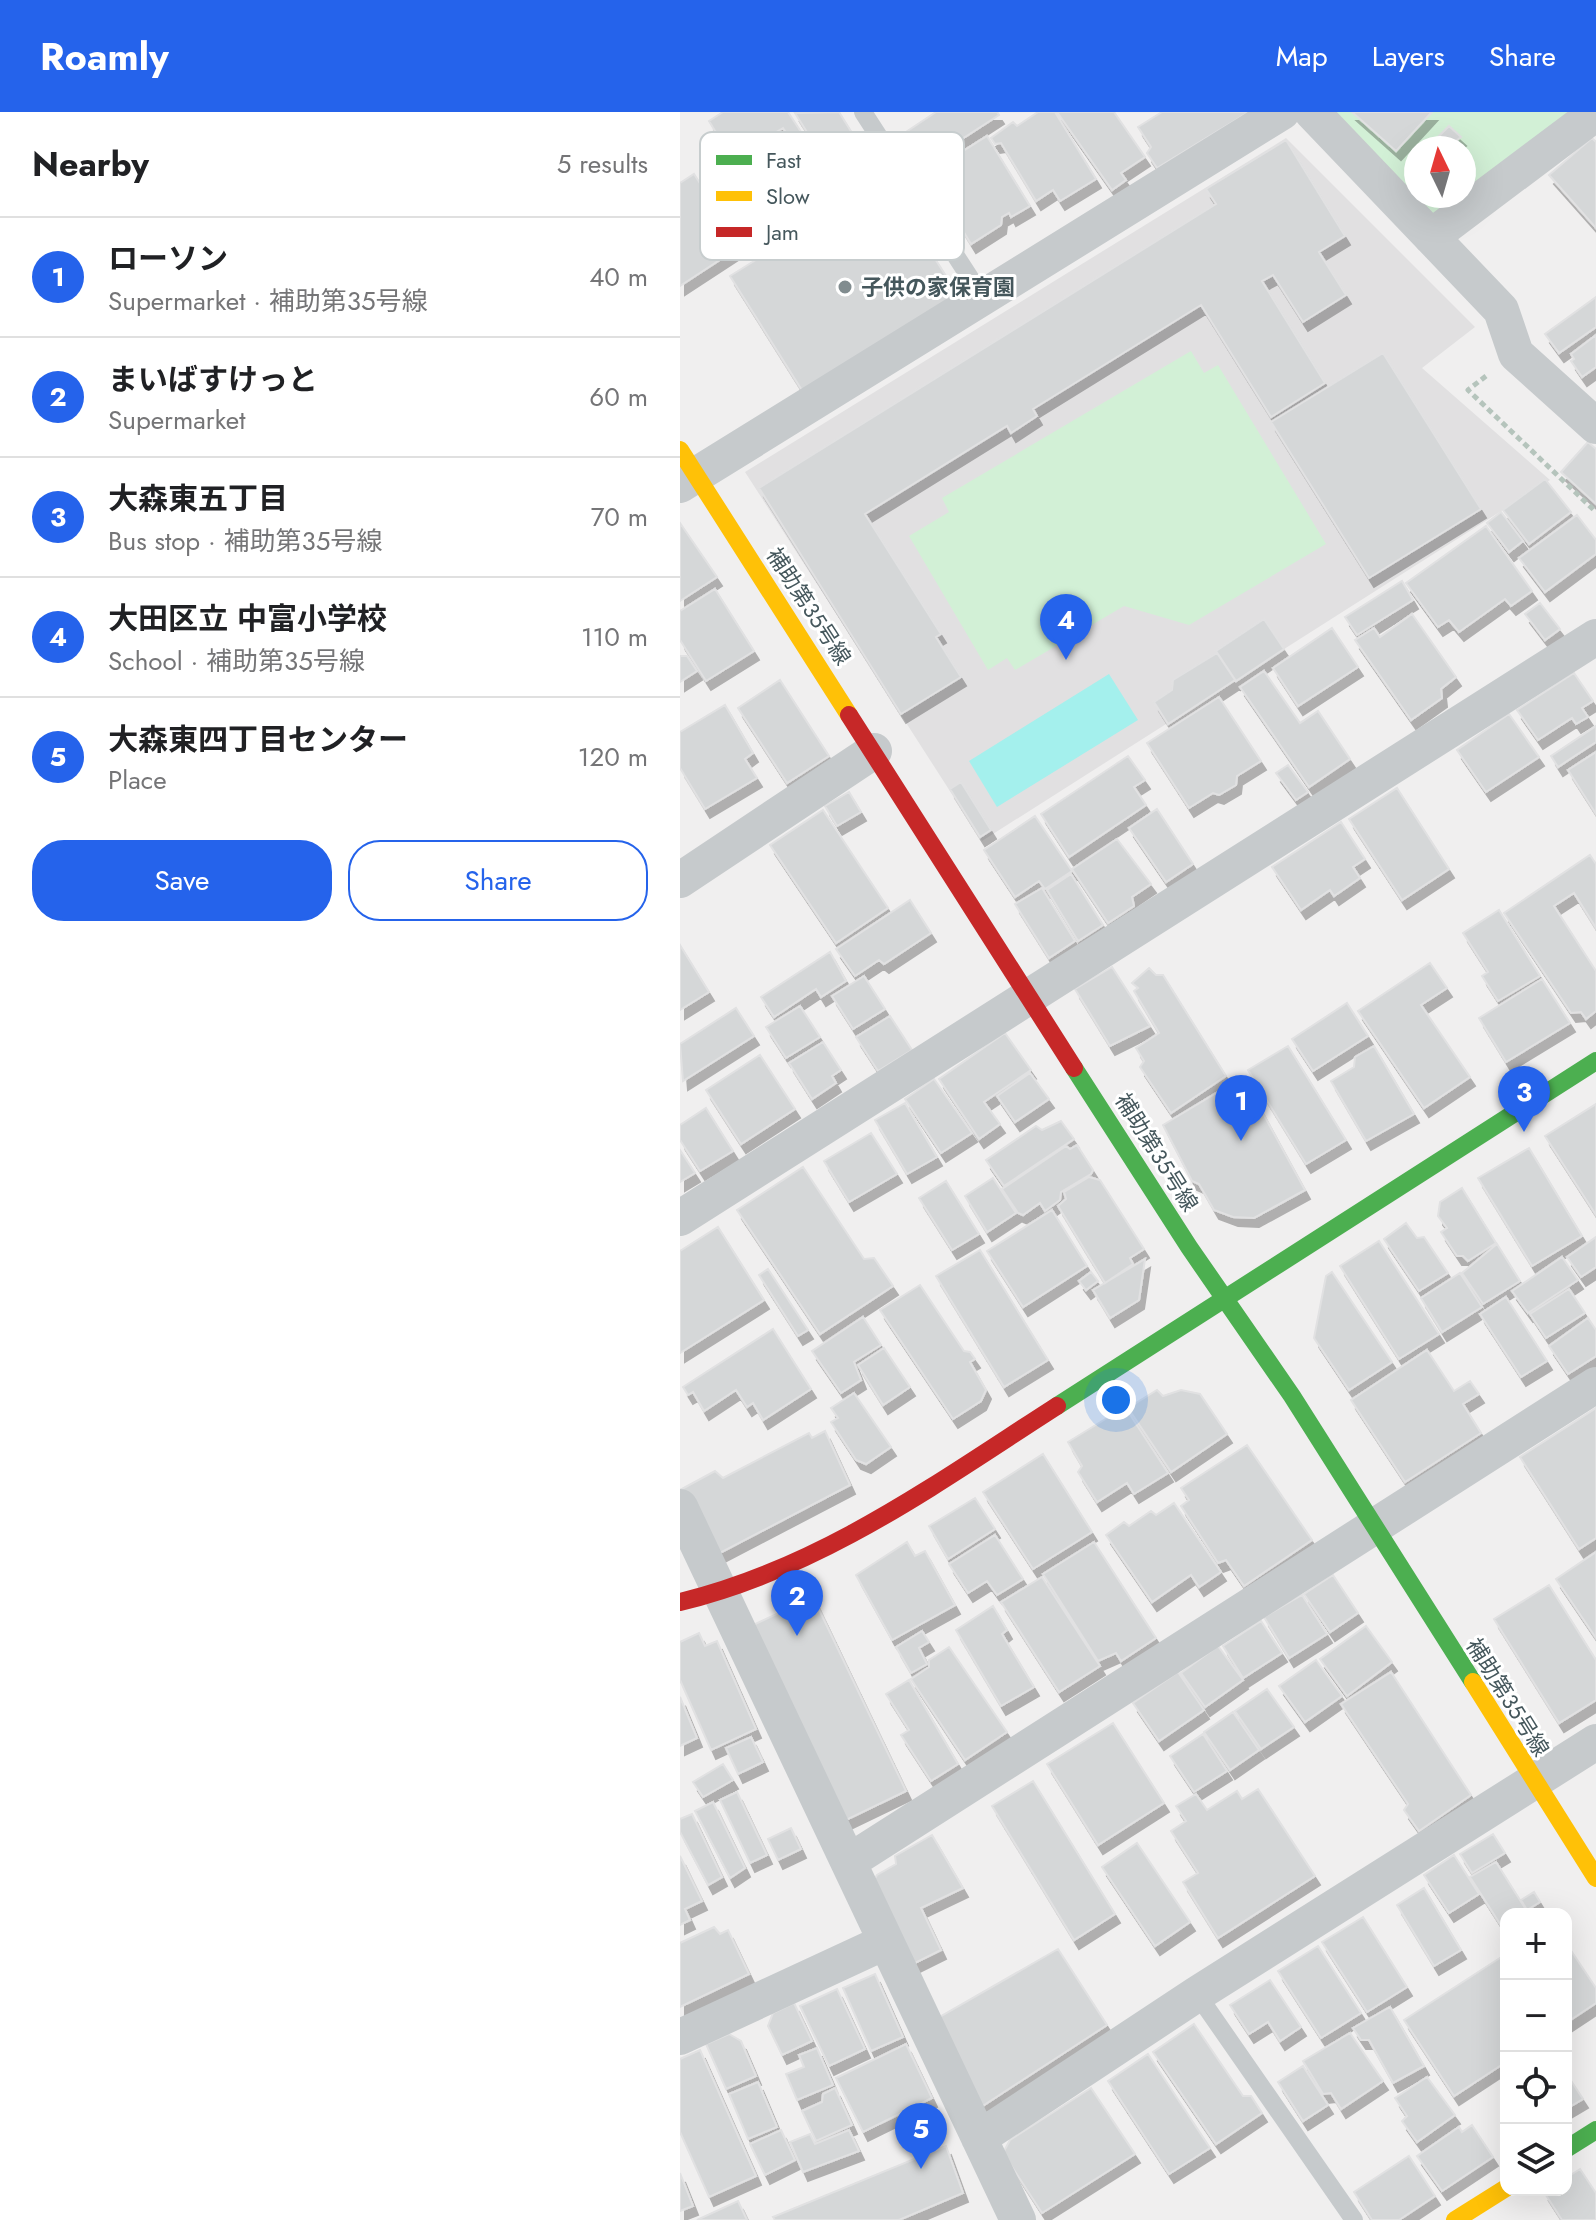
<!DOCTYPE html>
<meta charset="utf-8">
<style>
:root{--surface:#fff;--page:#f6f6f6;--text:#202124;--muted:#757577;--line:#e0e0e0;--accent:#2563eb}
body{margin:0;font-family:Jost,"Noto Sans JP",sans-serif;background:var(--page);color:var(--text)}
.controls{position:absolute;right:24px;bottom:24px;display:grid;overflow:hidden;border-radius:16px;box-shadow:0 8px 32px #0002}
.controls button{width:72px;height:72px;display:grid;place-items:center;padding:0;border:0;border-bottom:2px solid var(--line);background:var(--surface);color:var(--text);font:40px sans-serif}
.compass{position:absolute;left:724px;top:24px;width:72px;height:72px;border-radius:50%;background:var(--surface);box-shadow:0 8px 32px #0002;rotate:355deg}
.you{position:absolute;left:436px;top:1288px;width:28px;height:28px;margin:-20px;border:6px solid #fff;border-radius:50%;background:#1a73e8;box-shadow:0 0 0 12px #1a73e833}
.badge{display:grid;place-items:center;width:52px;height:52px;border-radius:50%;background:var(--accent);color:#fff;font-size:26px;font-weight:700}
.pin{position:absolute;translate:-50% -66px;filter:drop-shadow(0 2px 4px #0008)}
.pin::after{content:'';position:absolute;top:42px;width:28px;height:24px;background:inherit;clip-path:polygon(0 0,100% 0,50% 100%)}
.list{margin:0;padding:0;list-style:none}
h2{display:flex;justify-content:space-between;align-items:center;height:104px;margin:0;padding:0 32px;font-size:34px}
h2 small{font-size:26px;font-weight:400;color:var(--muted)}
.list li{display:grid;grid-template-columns:52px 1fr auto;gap:24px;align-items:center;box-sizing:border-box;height:120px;padding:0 32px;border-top:2px solid var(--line)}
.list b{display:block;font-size:30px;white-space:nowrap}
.list p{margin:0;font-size:26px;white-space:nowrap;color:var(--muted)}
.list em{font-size:26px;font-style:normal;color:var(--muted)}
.actions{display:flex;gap:16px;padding:24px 32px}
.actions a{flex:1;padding:18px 0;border:2px solid var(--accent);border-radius:32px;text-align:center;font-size:28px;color:var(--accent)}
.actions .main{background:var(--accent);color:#fff}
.icon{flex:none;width:44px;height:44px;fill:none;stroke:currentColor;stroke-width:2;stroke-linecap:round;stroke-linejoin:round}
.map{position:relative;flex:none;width:916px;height:2108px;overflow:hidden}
header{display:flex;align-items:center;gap:48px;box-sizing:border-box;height:112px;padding:0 40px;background:var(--accent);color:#fff}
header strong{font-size:38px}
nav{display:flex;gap:44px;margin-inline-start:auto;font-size:28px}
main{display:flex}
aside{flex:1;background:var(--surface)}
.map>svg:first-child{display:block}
.education{fill:#e1e0e1}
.green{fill:#d2f0d6;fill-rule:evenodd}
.water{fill:#a4f0ed}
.building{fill:#d5d7d8;stroke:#e1e1e2;stroke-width:2;filter:url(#shadow)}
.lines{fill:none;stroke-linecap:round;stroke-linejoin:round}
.path{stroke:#b5c4bc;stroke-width:5;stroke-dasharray:6 4;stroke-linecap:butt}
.lane{stroke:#c6cacc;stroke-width:18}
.street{stroke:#c6cacc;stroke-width:36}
.fast{stroke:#4caf50;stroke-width:18}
.slow{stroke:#ffc107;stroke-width:18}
.jam{stroke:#c62828;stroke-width:18}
.poi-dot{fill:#818c8f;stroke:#fff;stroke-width:3}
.labels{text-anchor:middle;stroke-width:6;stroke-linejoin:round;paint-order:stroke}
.poi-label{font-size:22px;font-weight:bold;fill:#45575c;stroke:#fff;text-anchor:start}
.street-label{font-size:22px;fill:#45575c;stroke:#fff}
.key{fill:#fff;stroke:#c7cdce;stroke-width:2}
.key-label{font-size:22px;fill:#45575c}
</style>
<header>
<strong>Roamly</strong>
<nav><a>Map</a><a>Layers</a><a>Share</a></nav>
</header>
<main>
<aside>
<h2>Nearby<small>5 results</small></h2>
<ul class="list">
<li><span class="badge">1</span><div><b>ローソン</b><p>Supermarket · 補助第35号線</p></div><em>40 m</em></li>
<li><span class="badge">2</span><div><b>まいばすけっと</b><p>Supermarket</p></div><em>60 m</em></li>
<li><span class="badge">3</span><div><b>大森東五丁目</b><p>Bus stop · 補助第35号線</p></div><em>70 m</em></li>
<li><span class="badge">4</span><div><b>大田区立 中富小学校</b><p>School · 補助第35号線</p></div><em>110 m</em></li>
<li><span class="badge">5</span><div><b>大森東四丁目センター</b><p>Place</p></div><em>120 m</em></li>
</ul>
<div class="actions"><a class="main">Save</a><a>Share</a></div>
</aside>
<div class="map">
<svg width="916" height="2108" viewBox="0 0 916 2108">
<defs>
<filter id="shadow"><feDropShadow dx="5" dy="9" stdDeviation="0" flood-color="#0004"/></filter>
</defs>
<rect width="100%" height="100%" fill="#f0efef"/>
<!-- education -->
<path class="education" d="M606,26L795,215L742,256L870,368L302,729L65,360Z"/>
<!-- green -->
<path class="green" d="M629,0H916L751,125ZM736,36H784V84H736Z
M511,239L524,261L538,253L646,432L509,513L444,494L335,558L327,546L308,558L229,424L269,400L262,386Z"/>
<!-- water -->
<path class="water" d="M429,562L458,608L317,695L289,649Z"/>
<!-- building -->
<path class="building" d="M43,0H108L125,26L114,33L103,16L52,47L29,9Z
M159,0L182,37L150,57L115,1Z
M256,0H317L319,3L237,56L217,26Z
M358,0H375L416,67L380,89L373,78L356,89L321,31L315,32L311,26L333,10L337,14Z
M377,0H434L465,45L441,61L446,68L432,78Z
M482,0H569L477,56L467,41L471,35L458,15Z
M672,0H752L716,39Z
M769,14L781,25L767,36L757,26Z
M307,24L350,94L331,105L329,101L322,105L321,113L291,132L266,91L272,88L262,72L274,65L267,53L269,48Z
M912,26L916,30V116L869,63Z
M606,28L665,124L639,140L666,183L623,210L593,163L582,169L645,271L591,305L521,193L353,297L357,304L331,321L327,314L185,402L261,522L256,525L281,565L221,602L79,376L536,92L526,77Z
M14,62L27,82L52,65L87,117L0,174V71Z
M205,68L280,186L125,283L50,164Z
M916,185V215L879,241L865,222Z
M916,223V255L902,265L891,249L894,247L891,242Z
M703,241L801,397L689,466L591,310Z
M908,330L916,337V392L881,360Z
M865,367L891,400L849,432L823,398Z
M821,400L843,429L829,440L807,411Z
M897,403L916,428V442L865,480L839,446Z
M0,411L37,465L0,489Z
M806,414L852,479L831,494L825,487L779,520L769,508L758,515L726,471Z
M722,469L733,488L677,523L665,505Z
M35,477L74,539L26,569L0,528V499Z
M860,491L880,517L865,528L845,502Z
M732,502L776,565L761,577L762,586L731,608L675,528L694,516L700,525Z
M584,507L604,537L556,569L536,539Z
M652,516L678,555L618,594L593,556Z
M537,541L555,568L488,612L474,590L492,578L493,568Z
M0,544H7L17,559L0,570Z
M584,559L620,611L638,599L670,647L629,675L560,575Z
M894,561L913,589L902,596L908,605L896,612L892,606L858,628L837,598Z
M100,568L149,644L107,671L58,596Z
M539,585L581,649L557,664L556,673L539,683L533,681L509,696L467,631Z
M45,593L73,641L65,647L77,666L25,697L0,656V620Z
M829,602L859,645L806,680L777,638Z
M916,614V630L878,655L871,644Z
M916,640V702L888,658Z
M448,644L465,668L454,675L466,693L389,745L361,702Z
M608,653L628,680L616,688L596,661Z
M281,670L311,718L300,725L270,677Z
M717,676L769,757L722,788L669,707Z
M169,680L181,700L157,714L145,694Z
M477,697L513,752L486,770L449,716Z
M143,698L208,796L156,831L90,733Z
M355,704L392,759L365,777L359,769L335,785L304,738Z
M661,710L685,747L673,755L680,766L654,784L650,778L621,798L592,755Z
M437,727L471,772L452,785L454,794L428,811L392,757Z
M910,743L916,752V816L894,781L874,794L916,859V899L906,907L901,900L891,901L824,801Z
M391,762L423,813L398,829L367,778Z
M362,776L395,829L369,846L335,792Z
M230,788L251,821L204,852L199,848L175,864L156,837Z
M819,798L860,864L818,889L802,864L808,860L783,821Z
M0,833L29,880L0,898Z
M150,840L166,869L141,885L136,877L94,905L81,885Z
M750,851L767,876L741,893L790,965L744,996L678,899Z
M432,855L470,914L430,934L395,877Z
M469,856L476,863H483L546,964L491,1001L460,955L464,949L456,936L479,921L454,879L458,876L452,871Z
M184,864L205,897L173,917L152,884Z
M862,867L890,911L826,950L799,906Z
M667,891L688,924L633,959L612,927Z
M120,894L140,925L106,946L86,915Z
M56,896L74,924L3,969L0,932Z
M210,904L232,938L198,959L176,925Z
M325,921L351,958L304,990L320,1012L299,1027L259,967Z
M143,930L161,958L152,964L156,971L132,987L109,951Z
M608,934L666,1028L626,1052L568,958Z
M694,934L734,1002L686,1029L651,969L674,955L675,945Z
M80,943L115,997L61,1032L26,978Z
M350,961L369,987L335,1010L317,984Z
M563,965L625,1078L574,1106L553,1105L534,1098L519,1072L512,1069L483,1013Z
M254,967L292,1021L261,1041L225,987Z
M225,991L257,1045L227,1062L195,1008Z
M916,992V1103L865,1024Z
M26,996L53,1039L20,1059L0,1028V1013Z
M381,1009L394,1027L324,1074L306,1048L356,1014L362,1018Z
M191,1021L217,1062L169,1090L144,1049Z
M397,1033L413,1058L411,1062L381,1080L380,1088L365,1099L360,1091L343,1103L338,1101L322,1077L386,1034L390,1037Z
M849,1036L902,1124L852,1154L798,1066Z
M0,1038L15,1061L0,1070Z
M123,1055L184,1147L194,1146L213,1174L140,1222L57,1098Z
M409,1065L420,1068L464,1137L450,1146L453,1152L425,1171L378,1094L386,1087L384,1080Z
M313,1066L336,1101L307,1120L285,1084Z
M266,1069L299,1122L272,1138L239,1086Z
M782,1076L816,1131L788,1149L783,1144H777L761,1120L767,1116L758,1104L760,1090Z
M372,1098L407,1154L343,1195L307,1139Z
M726,1111L737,1126L744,1125L768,1161L739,1179L704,1127Z
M38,1115L84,1188L0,1241V1139Z
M916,1125V1155L901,1165L887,1145Z
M699,1129L759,1222L719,1247L660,1154Z
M817,1132L840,1169L803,1192L782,1161Z
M300,1138L368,1248L324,1275L256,1164Z
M882,1145L898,1168L848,1201L832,1179Z
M465,1147L459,1188L430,1206L413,1178Z
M88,1157L128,1218L118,1224L79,1163Z
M411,1160L418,1169L406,1178L399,1169Z
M652,1160L712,1250L669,1278L634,1226L646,1164Z
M780,1161L802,1195L762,1220L741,1186Z
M240,1173L284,1239L290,1240L295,1247L290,1250L306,1278L301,1289L273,1307L200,1198Z
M889,1177L905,1201L866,1226L850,1202Z
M826,1185L867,1249L841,1265L800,1202Z
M183,1205L201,1233L174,1250L181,1268L161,1281L132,1239Z
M908,1206L916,1218V1244L888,1262L869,1234Z
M93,1217L131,1277L83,1308L73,1291L67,1295L56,1278L24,1299L13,1280L8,1283L3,1275Z
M204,1236L230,1275L203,1293L178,1253Z
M747,1238L774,1279L790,1269L799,1282L783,1292L801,1321L725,1370L671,1288Z
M477,1278L483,1284L501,1278L520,1282L547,1322L491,1360L448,1296Z
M174,1281L211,1335L186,1352L176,1348L151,1310L158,1306L151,1296Z
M445,1295L488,1361L454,1382L447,1371L417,1390L398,1360L402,1354L388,1330Z
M916,1296V1426L899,1437L840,1345Z
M145,1319L170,1373L38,1442L0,1378L35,1359L43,1366L129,1321L132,1326Z
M567,1333L632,1428L564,1474L546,1448L538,1451L501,1394L509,1388L501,1376Z
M363,1342L412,1420L353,1457L303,1380Z
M295,1386L315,1417L268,1447L249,1414Z
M494,1391L541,1460L519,1475L511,1463L472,1490L426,1423L444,1410L449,1414L471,1399L476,1403Z
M315,1423L343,1467L317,1483L307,1469L288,1481L269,1452Z
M227,1430L235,1444L245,1439L275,1493L212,1528L176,1463Z
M414,1430L476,1526L441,1549L436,1541L418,1549L363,1462Z
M916,1440V1526L876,1467Z
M653,1463L678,1501L650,1520L624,1482Z
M362,1465L420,1554L379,1580L321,1490Z
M869,1473L916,1548V1588L879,1611L814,1507Z
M622,1483L647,1522L609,1546L584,1505Z
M133,1485L226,1679L164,1709L71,1514Z
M313,1494L327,1518L322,1522L354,1575L321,1594L276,1518Z
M581,1509L602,1541L563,1566L543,1534Z
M686,1514L712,1550L667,1584L640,1547Z
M242,1519L249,1530L239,1536L247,1552L231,1561L216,1535Z
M19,1521L25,1534L37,1529L76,1617L31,1638L0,1568V1530Z
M538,1534L563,1568L525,1595L501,1561Z
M269,1535L327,1620L285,1648L231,1567L249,1555V1548Z
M636,1548L662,1584L625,1610L599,1574Z
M498,1560L524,1598L479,1629L453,1591Z
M711,1560L791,1683L739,1719L724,1698L728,1692L661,1592Z
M229,1568L278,1652L251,1669L221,1623L229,1618L206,1582Z
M587,1577L614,1615L581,1637L555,1599Z
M0,1585L17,1626L0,1634Z
M553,1600L579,1638L550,1658L524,1620Z
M433,1611L484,1691L418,1733L367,1652Z
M523,1622L547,1659L514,1680L490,1644Z
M71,1625L83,1650L58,1662L46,1636Z
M43,1652L53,1668L23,1685L13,1670Z
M353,1669L435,1802L394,1828L312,1694Z
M578,1677L635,1764L538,1826L503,1770L518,1761L491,1719L506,1709L496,1694L516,1682L527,1698L557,1679L562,1687Z
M57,1680L87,1743L70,1751L40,1688Z
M33,1690L65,1756L50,1766L15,1699Z
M12,1702L42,1765L28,1773L0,1720V1707Z
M111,1716L121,1737L98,1748L88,1727Z
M813,1722L825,1741L792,1761L780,1742Z
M252,1723L283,1776L241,1796L261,1838L233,1852L193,1770L197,1763L216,1752L215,1744Z
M457,1731L510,1810L475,1834L422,1755Z
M774,1743L799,1782L769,1801L744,1763Z
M0,1744L22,1789L5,1797L10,1808L0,1813Z
M816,1750L845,1796L843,1802H826V1812L822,1815L790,1765Z
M744,1776L781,1838L754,1854L717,1793Z
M854,1780L860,1790L847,1798L841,1788Z
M683,1805L727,1875L687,1900L642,1830Z
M34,1815L40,1822L48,1818L69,1862L0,1895V1831Z
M886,1831L916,1876V1891L886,1911Z
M638,1834L681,1901L641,1926L598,1859Z
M378,1837L427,1913L301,1995L258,1906Z
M826,1842V1950L774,1984L724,1908Z
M195,1862L223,1925L191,1939L163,1876Z
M590,1868L621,1915L600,1929L588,1910L569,1922L550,1893Z
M157,1877L185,1937L149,1954L120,1894Z
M114,1891L132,1929L102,1943L88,1914L93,1901Z
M710,1895L744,1954L713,1971L689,1928H681L673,1916Z
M514,1912L563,1984H571L582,2001L536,2032L473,1940Z
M670,1921L703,1969L661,1997L651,1981L643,1982L623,1949Z
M49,1922L61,1929L76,1964L46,1977L26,1932Z
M226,1932L252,1986L183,2020L156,1966Z
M137,1936L153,1973L117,1988L106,1962L124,1955L119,1943Z
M20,1938L76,2064L29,2085L0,2020V1947Z
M468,1942L530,2036L489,2062L428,1969Z
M623,1954L648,1993L623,2009L598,1970Z
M886,1961L903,1987L886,1997Z
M747,1965L775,2003L737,2030L722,2009L727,2004L715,1986Z
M78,1970L97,2015L68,2027L49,1982Z
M155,1976L172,2013L136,2029L122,1999L142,1990L143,1982Z
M411,1976L455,2042L362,2101L323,2041L330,2028Z
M792,2013L813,2045L762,2079L737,2044L779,2015L782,2020Z
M101,2018L115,2048L85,2063L70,2032Z
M169,2018L179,2039L123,2060L110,2030L130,2022L135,2032Z
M266,2034L283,2081L219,2108H95L93,2105Z
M729,2044L755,2084L719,2108H692L674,2080Z
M900,2057L916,2081V2108H882L864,2080L886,2078V2066Z
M0,2061L13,2094L0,2099Z
M58,2089L67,2108H17Z"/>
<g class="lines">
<!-- path -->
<path class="path" d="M759,36L763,33
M806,264L788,278L916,400"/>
<!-- lane -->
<path class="lane" d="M183,0L303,186
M517,1882L674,2108"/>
<!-- street -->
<path class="street" d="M632,0L821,198L836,242L916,314
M751,125L916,1
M0,373L602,0
M0,768L194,639
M0,1106L916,525
M0,1395L338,2108
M170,1749L916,1273
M0,1925L205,1830
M299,2026L517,1882L916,1630"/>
<!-- fast -->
<path class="fast" d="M394,956L509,1135L612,1284L793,1570
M377,1294L916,949
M886,2037L916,2018"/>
<!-- slow -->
<path class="slow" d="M0,338L169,603
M793,1570L916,1766
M775,2108L826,2076"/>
<!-- jam -->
<path class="jam" d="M169,603L394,956
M0,1490C141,1456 257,1371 377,1294"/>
</g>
<!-- markers -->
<circle class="poi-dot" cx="165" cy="175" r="8"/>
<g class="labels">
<!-- poi labels -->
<g class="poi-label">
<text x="181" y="183">子供の家保育園</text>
</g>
<!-- street labels -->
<g class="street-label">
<text transform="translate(129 494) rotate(57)" y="8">補助第35号線</text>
<text transform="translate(477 1040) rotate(58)" y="8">補助第35号線</text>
<text transform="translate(828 1585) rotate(58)" y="8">補助第35号線</text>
</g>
</g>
<!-- legend -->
<rect x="20" y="20" width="264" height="128" rx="12" class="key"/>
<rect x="36" y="43" width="36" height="10" fill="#4caf50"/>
<rect x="36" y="79" width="36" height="10" fill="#ffc107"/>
<rect x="36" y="115" width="36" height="10" fill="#c62828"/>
<g class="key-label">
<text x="86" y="56">Fast</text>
<text x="86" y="92">Slow</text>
<text x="86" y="128">Jam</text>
</g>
</svg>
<div class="controls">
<button>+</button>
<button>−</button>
<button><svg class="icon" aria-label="locate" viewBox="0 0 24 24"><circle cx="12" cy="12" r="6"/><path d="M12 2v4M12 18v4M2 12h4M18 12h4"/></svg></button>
<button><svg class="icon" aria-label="layers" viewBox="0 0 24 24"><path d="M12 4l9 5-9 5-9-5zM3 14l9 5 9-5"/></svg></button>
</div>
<svg class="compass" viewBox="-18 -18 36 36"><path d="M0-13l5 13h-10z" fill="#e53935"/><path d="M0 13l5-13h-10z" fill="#757577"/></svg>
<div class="you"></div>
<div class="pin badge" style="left:561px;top:1029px">1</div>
<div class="pin badge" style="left:117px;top:1524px">2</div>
<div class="pin badge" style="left:844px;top:1020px">3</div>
<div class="pin badge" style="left:386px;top:548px">4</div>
<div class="pin badge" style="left:241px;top:2057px">5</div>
</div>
</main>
